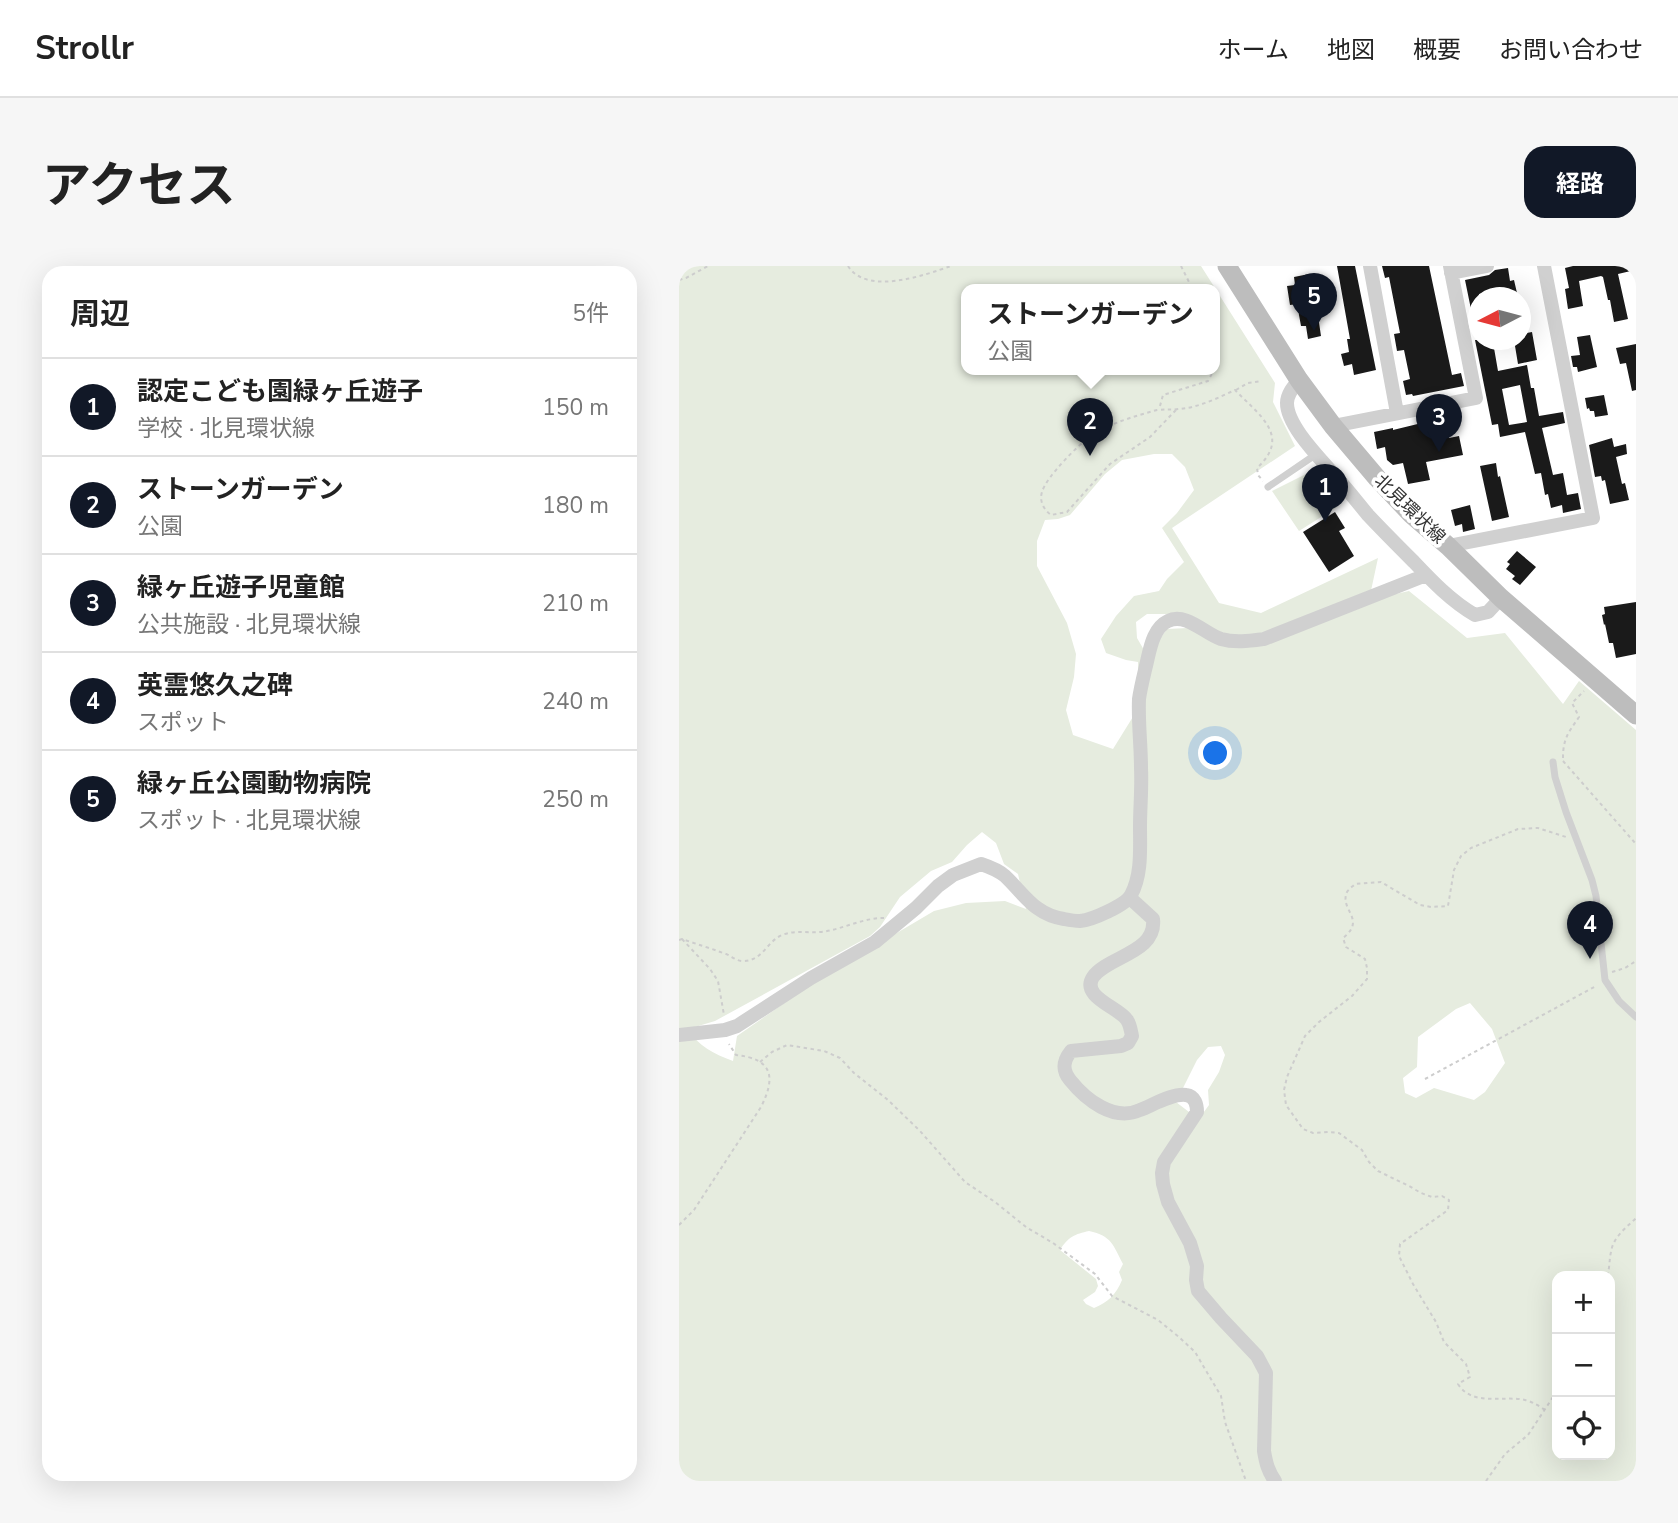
<!DOCTYPE html>
<html lang="ja">
<meta charset="utf-8">
<style>
:root{--surface:#fff;--page:#f6f6f6;--text:#222;--muted:#767676;--line:#e0e0e0;--accent:#111827}
body{margin:0;font-family:"Nunito Sans","Noto Sans JP",sans-serif;background:var(--page);color:var(--text)}
.controls{position:absolute;right:21px;bottom:21px;display:grid;overflow:hidden;border-radius:14px;box-shadow:0 7px 28px #0002}
.controls button{width:63px;height:63px;display:grid;place-items:center;padding:0;border:0;border-bottom:2px solid var(--line);background:var(--surface);color:var(--text);font:35px sans-serif}
.compass{position:absolute;left:789px;top:21px;width:63px;height:63px;border-radius:50%;background:var(--surface);box-shadow:0 7px 28px #0002;rotate:264deg}
.you{position:absolute;left:537px;top:488px;width:24px;height:24px;margin:-18px;border:5px solid #fff;border-radius:50%;background:#1a73e8;box-shadow:0 0 0 10px #1a73e833}
.badge{display:grid;place-items:center;width:46px;height:46px;border-radius:50%;background:var(--accent);color:#fff;font-size:23px;font-weight:700}
.pin{position:absolute;translate:-50% -58px;filter:drop-shadow(0 2px 4px #0008)}
.pin::after{content:'';position:absolute;top:37px;width:24px;height:21px;background:inherit;clip-path:polygon(0 0,100% 0,50% 100%)}
.popup{position:absolute;left:282px;top:18px;width:259px;height:91px;box-sizing:border-box;display:grid;place-content:center;border-radius:14px;background:var(--surface);filter:drop-shadow(0 2px 5px #0005);font-size:23px;white-space:nowrap;color:var(--muted)}
.popup b{font-size:26px;color:var(--text)}
.popup::after{content:'';position:absolute;left:50%;top:100%;margin-left:-14px;border:14px solid transparent;border-top-color:var(--surface)}
.list{margin:0;padding:0;list-style:none}
h2{display:flex;justify-content:space-between;align-items:center;height:91px;margin:0;padding:0 28px;font-size:30px}
h2 small{font-size:23px;font-weight:400;color:var(--muted)}
.list li{display:grid;grid-template-columns:46px 1fr auto;gap:21px;align-items:center;box-sizing:border-box;height:98px;padding:0 28px;border-top:2px solid var(--line)}
.list b{display:block;font-size:26px;white-space:nowrap}
.list p{margin:0;font-size:23px;white-space:nowrap;color:var(--muted)}
.list em{font-size:23px;font-style:normal;color:var(--muted)}
.icon{flex:none;width:38px;height:38px;fill:none;stroke:currentColor;stroke-width:2;stroke-linecap:round;stroke-linejoin:round}
.map{position:relative;flex:none;width:957px;height:1215px;overflow:hidden;border-radius:21px}
header{display:flex;align-items:center;gap:42px;box-sizing:border-box;height:98px;padding:0 35px;background:var(--surface);border-bottom:2px solid var(--line)}
header strong{font-size:33px}
nav{display:flex;gap:38px;margin-inline-start:auto;font-size:24px}
.intro{display:flex;align-items:center;justify-content:space-between;box-sizing:border-box;height:168px;padding:0 42px}
h1{margin:0;font-size:49px}
.button{padding:18px 32px;border-radius:21px;background:var(--accent);color:#fff;font-size:24px;font-weight:700}
main{display:flex;gap:42px;padding:0 42px}
aside{flex:1;background:var(--surface);border-radius:21px;box-shadow:0 7px 28px #0002}
.map>svg:first-child{display:block}
.green{fill:#e6ecdf;fill-rule:evenodd}
.building{fill:#1a1a1a;fill-rule:evenodd}
.lines{fill:none;stroke-linecap:round;stroke-linejoin:round}
.path{stroke:#cdcdcd;stroke-width:2;stroke-dasharray:3.5 3.5;stroke-linecap:butt}
.lane{stroke:#d0d0d0;stroke-width:7}
.street{stroke:#d0d0d0;stroke-width:14}
.secondary{stroke:#bdbdbd;stroke-width:19}
.labels{text-anchor:middle;stroke-width:7;stroke-linejoin:round;paint-order:stroke}
.street-label{font-size:18px;fill:#333;stroke:#fff}
</style>
<header>
<strong>Strollr</strong>
<nav><a>ホーム</a><a>地図</a><a>概要</a><a>お問い合わせ</a></nav>
</header>
<div class="intro"><h1>アクセス</h1><a class="button">経路</a></div>
<main>
<aside>
<h2>周辺<small>5件</small></h2>
<ul class="list">
<li><span class="badge">1</span><div><b>認定こども園緑ヶ丘遊子</b><p>学校 · 北見環状線</p></div><em>150 m</em></li>
<li><span class="badge">2</span><div><b>ストーンガーデン</b><p>公園</p></div><em>180 m</em></li>
<li><span class="badge">3</span><div><b>緑ヶ丘遊子児童館</b><p>公共施設 · 北見環状線</p></div><em>210 m</em></li>
<li><span class="badge">4</span><div><b>英霊悠久之碑</b><p>スポット</p></div><em>240 m</em></li>
<li><span class="badge">5</span><div><b>緑ヶ丘公園動物病院</b><p>スポット · 北見環状線</p></div><em>250 m</em></li>
</ul>
</aside>
<div class="map">
<svg width="957" height="1215" viewBox="0 0 957 1215">
<rect width="100%" height="100%" fill="#fff"/>
<!-- green -->
<path class="green" d="M0,0H522L596,117L594,136L616,180L493,262L540,337L582,347L699,292L690,334L730,325L788,372L826,367L884,438L900,415L957,464V1215H0ZM287,24H535V104H287ZM475,188H493L506,201L515,224L498,247L483,262L505,296L488,313L480,325L455,330L437,350L422,373L427,387L447,394L459,396V412L465,433L434,483L394,469L387,444L395,411L397,388L388,357L358,300V275L366,254L379,253L391,249L426,208L443,194ZM468,348H497L509,362L488,363L477,378L465,384L458,372L457,356ZM303,566L317,577L325,598L339,608L347,643L326,635L287,637L255,645L140,713L58,770L54,795C35,788 19,780 9,763L36,755L191,670L201,661L221,631L252,605L273,596L288,579ZM791,737L813,763L826,797L806,826L795,834L755,822L737,832L726,827L724,812L738,801L739,771L777,743ZM542,780L546,789L540,806L529,824L530,839L522,850L510,846L497,836L518,794L529,781ZM410,965C433,970 434,979 444,998L440,1006L443,1014C437,1029 429,1036 415,1042L407,1038L404,1034L416,1026L419,1020L417,1013L381,984C389,971 396,968 410,965ZM878,1010H931V1189H878Z
M629,207L658,241L620,265L593,225Z"/>
<!-- building -->
<path class="building" d="M658,0H676L697,104L675,109L673,98L665,100L662,88L670,86L668,73H671Z
M703,0H750L773,109L782,107L785,120L734,130L733,128L727,129L724,115L731,113L725,84L718,85L715,68L721,67L710,11L706,12Z
M894,0H956V4L939,8L949,53L935,56L931,34H929L924,11L922,10L900,15L904,40L889,43L886,23L890,22L886,2Z
M829,2L831,15L835,14L838,27L819,31L818,25L800,28V57L795,58L786,14L810,9L816,4Z
M630,8L637,50H639L642,70L629,73L627,60H622L618,38L611,39L608,20L616,19L615,11Z
M853,66L858,94L839,98L835,74V78L815,82L819,105L848,99L852,122H855L860,150L884,146L886,157L863,162L874,209L884,207L888,229L899,227L902,243L884,247L883,239L872,242L869,228L866,229L862,207L856,208L846,166L821,171L819,158L813,159L796,74H842V68ZM841,119L848,156L830,159L823,123Z
M911,69L918,101L899,106L898,101H894L892,90L901,89L898,71Z
M957,78V124L953,125L947,97L941,98L937,82Z
M925,129L929,149L916,151L915,145H911L910,142L908,143L906,132Z
M765,148L770,172L780,170L784,189L747,196L751,214L729,218L724,197L714,199L708,194L706,181L698,183L695,166L714,162V164L751,155L750,151Z
M933,172L935,181L947,178L948,188L937,191L943,218L946,217L950,234L931,238L926,214L923,215L922,210L916,211L910,179Z
M817,197L819,211L821,210L830,251L813,255L801,200Z
M791,239L796,263L784,266L783,258L776,260L772,244Z
M656,246L666,262L660,265L675,290L650,306L624,266Z
M838,285L857,301L841,319L833,313L836,310L827,303L831,298L828,296Z
M957,336V388L937,392L934,377H930L926,358L925,359L923,349L926,348L925,341Z"/>
<g class="lines">
<!-- path -->
<path class="path" d="M169,0C188,30 246,9 272,0
M502,0L514,24
M0,14L7,12L29,0
M535,81L537,89L535,103
M557,124L569,117L583,115
M481,140L484,129L529,115L535,104
M497,144L471,171L431,198L388,246L372,249C365,244 360,235 363,226C367,211 400,178 413,169C432,157 456,150 478,144C486,143 492,144 500,143C518,142 539,132 556,124C580,149 613,170 578,202L579,209L584,215
M884,492C884,473 889,467 900,451L893,437L905,425
M884,495L957,578
M3,673L31,703L39,715L45,749
M0,674L3,673C17,678 31,682 44,687C52,689 56,695 64,695C84,695 87,676 103,669C115,664 128,667 141,666C163,664 182,652 205,652
M933,706L946,702L957,695
M81,796L93,786L108,779L145,785L161,792L175,807L209,834L241,865L286,916L316,936L347,961L374,977L416,1008L433,1030L479,1054L500,1071L516,1086L542,1130L546,1156L567,1215
M746,813L917,720
M0,959L15,944L82,841C97,811 94,793 57,789L50,778
M928,1010C931,1002 930,994 932,986C934,971 947,962 957,952
M866,1144C860,1140 854,1136 846,1134C825,1129 793,1141 779,1118L791,1111L787,1098L765,1076L757,1056L734,1018L720,990L721,978L769,944L770,934L763,930L753,931L742,927L730,920L699,905L690,896L683,884L660,867L649,866L634,867L624,863L607,839L605,824L608,811L626,770L640,756L673,730L688,713V702L686,693L667,681L664,672C688,653 660,644 668,626C670,623 673,621 676,618L702,616L741,639L752,641L769,640L775,604L782,590L792,582L839,563L859,562L887,571
M807,1215L826,1188L849,1169L878,1125"/>
<!-- lane -->
<path class="lane" d="M589,221L636,189
M874,496L876,511L887,546L913,614L917,630L926,714L940,735L957,751"/>
<!-- street -->
<path class="street" d="M691,0L718,147
M772,7L808,0
M620,114C615,120 608,128 608,137C608,161 644,195 658,212C669,224 679,237 689,249C704,265 720,281 735,296C753,315 772,335 796,349L809,346L822,332
M654,160L797,132L771,0
M769,280L914,252L865,0
M451,632L474,653C478,687 429,690 414,711C401,731 441,742 448,754C451,758 452,765 453,770L449,777L442,780L392,785C384,795 383,804 391,814C407,834 435,856 461,844C474,839 494,827 507,829C516,830 518,839 518,846L485,896L483,907L484,918L489,936L511,977L518,1000L517,1014L519,1025L542,1052L578,1090L587,1107L585,1185C587,1197 589,1205 596,1215
M0,769L46,764L58,760L132,712L196,676L237,642L259,620L274,609L302,598C311,601 319,604 326,610C345,628 356,649 385,653C390,654 396,655 401,655C413,654 447,639 452,629C463,609 461,583 461,561C461,541 463,522 462,502C462,479 459,456 460,433C462,419 466,405 469,391C472,378 476,361 489,355C507,346 526,368 542,373C556,377 570,375 585,373L747,309"/>
<!-- secondary -->
<path class="secondary" d="M548,0L620,114L654,160L698,212L732,248L769,280L822,332L957,449"/>
</g>
<g class="labels">
<!-- street labels -->
<g class="street-label">
<text transform="translate(731 243) rotate(44)" y="6">北見環状線</text>
</g>
</g>
</svg>
<div class="controls">
<button>+</button>
<button>−</button>
<button><svg class="icon" aria-label="locate" viewBox="0 0 24 24"><circle cx="12" cy="12" r="6"/><path d="M12 2v4M12 18v4M2 12h4M18 12h4"/></svg></button>
</div>
<svg class="compass" viewBox="-18 -18 36 36"><path d="M0-13l5 13h-10z" fill="#e53935"/><path d="M0 13l5-13h-10z" fill="#767676"/></svg>
<div class="you"></div>
<div class="pin badge" style="left:646px;top:256px">1</div>
<div class="pin badge" style="left:411px;top:190px">2</div>
<div class="popup"><b>ストーンガーデン</b>公園</div>
<div class="pin badge" style="left:760px;top:186px">3</div>
<div class="pin badge" style="left:911px;top:693px">4</div>
<div class="pin badge" style="left:635px;top:65px">5</div>
</div>
</main>
